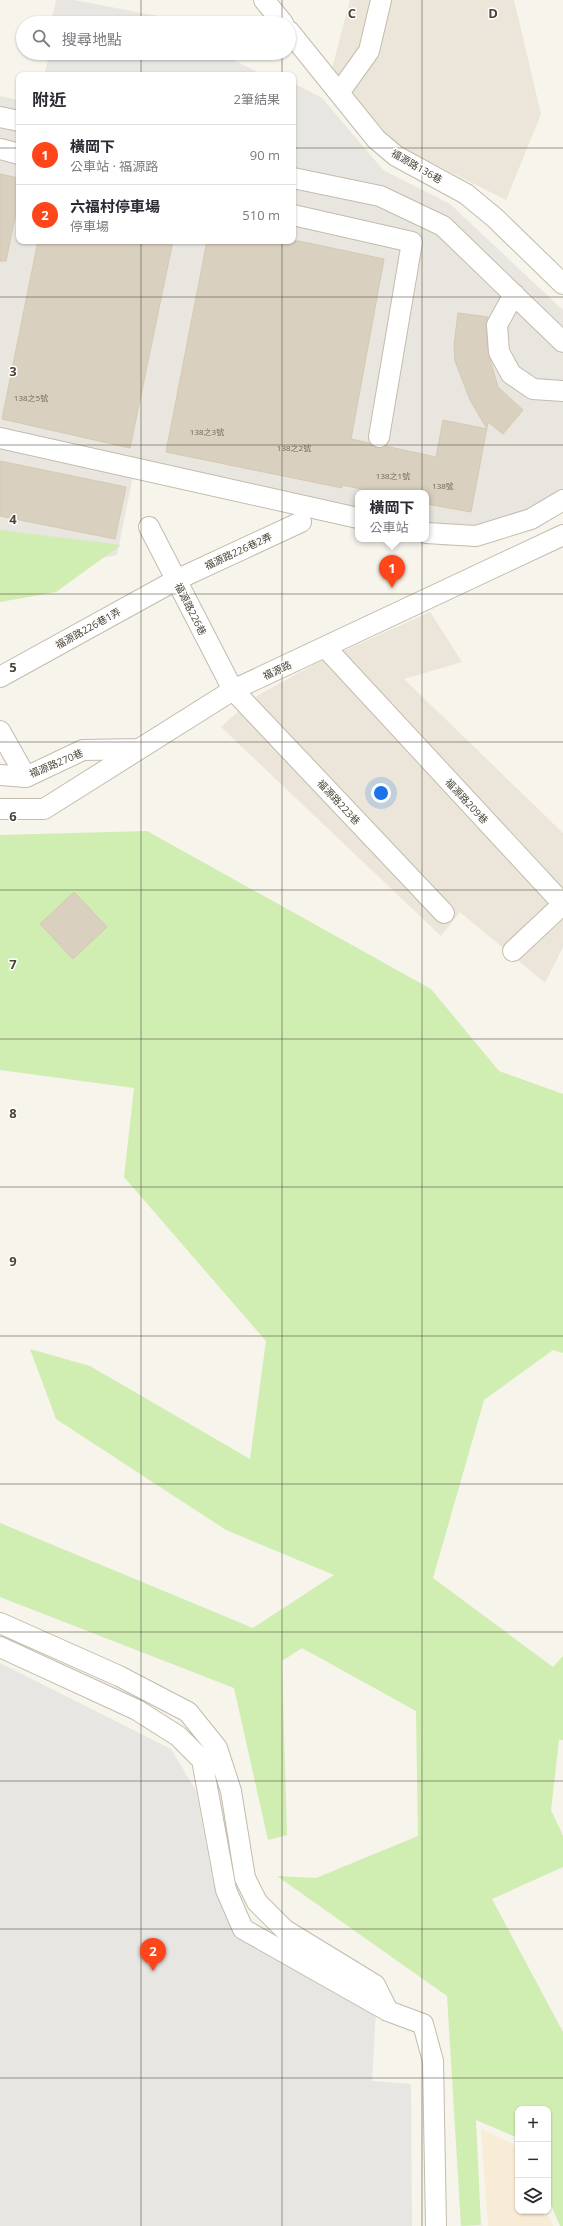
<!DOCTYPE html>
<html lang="zh-TW">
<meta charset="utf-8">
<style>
:root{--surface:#fff;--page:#f7f7f7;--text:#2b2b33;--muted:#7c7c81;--line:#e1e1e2;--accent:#ff461a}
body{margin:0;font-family:"Open Sans","Noto Sans TC",sans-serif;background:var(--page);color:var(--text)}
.controls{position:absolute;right:12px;bottom:12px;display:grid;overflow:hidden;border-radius:8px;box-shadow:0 1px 3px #0004}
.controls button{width:36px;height:36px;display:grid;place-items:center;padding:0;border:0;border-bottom:1px solid var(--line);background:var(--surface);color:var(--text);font:20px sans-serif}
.you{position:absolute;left:381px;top:793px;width:14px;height:14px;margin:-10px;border:3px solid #fff;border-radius:50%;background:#1a73e8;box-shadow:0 0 0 6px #1a73e833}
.badge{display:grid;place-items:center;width:26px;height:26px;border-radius:50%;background:var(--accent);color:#fff;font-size:13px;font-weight:700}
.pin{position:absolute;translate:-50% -33px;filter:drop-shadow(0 1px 2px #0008)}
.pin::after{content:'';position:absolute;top:21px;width:14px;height:12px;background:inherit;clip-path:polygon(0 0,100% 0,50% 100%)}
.popup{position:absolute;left:355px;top:490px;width:74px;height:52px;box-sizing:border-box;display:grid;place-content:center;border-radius:8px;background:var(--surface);filter:drop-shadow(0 1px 3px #0005);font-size:13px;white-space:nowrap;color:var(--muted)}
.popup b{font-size:15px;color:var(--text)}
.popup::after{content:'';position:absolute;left:50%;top:100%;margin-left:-8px;border:8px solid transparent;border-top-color:var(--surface)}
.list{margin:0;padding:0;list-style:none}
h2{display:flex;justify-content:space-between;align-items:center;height:52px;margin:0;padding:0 16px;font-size:17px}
h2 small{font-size:13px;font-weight:400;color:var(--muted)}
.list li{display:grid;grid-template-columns:26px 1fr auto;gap:12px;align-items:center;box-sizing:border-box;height:60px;padding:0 16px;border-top:1px solid var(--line)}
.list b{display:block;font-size:15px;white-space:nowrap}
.list p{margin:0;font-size:13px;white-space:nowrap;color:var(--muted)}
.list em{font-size:13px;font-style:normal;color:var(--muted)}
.icon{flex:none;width:22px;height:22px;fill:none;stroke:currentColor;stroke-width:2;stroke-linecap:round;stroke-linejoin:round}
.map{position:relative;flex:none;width:563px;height:2226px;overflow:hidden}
.search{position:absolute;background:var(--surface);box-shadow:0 1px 3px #0004;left:16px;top:16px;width:280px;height:44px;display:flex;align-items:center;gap:10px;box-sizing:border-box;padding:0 14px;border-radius:22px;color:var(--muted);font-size:15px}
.panel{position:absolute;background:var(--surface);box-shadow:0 1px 3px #0004;left:16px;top:72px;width:280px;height:172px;border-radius:8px}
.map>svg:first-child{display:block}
.residential{fill:#ebe6d9}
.commercial{fill:#f9ecd6}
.industrial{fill:#e9e5df}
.green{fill:#d0edb2}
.parking{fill:#e8e6e3}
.building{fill:#d9d0c0;stroke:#d4c9b2}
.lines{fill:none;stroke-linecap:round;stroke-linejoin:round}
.minor-casing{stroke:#c3bcad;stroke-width:22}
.minor{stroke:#fff;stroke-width:20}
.grid{fill:none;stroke:#4c4538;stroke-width:1;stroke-opacity:0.55}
.labels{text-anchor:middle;stroke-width:3;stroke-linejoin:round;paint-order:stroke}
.number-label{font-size:8px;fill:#6f685a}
.street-label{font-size:10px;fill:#4c4538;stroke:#fff}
.grid-label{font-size:13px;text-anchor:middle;font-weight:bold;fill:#4c4538;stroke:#fff;stroke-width:3;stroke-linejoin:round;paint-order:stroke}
</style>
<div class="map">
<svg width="563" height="2226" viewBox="0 0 563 2226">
<rect width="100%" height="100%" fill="#f6f4eb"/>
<!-- residential -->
<path class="residential" d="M350,0H514L541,114L506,200L395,144L332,68Z
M430,612L462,662L404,679L563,833V947L545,983L460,912L441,936L221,727L253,698L317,663Z"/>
<!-- commercial -->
<path class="commercial" d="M481,2129L513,2144L518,2155V2211H547L553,2226H488Z"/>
<!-- industrial -->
<path class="industrial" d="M56,0H74L158,16L172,23H51Z
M293,83L322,98L383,170L450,204L563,310V511L511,534L446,546L415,539H426V493H358V526L133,476L117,555L0,577V96L19,100V241H293Z"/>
<!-- green -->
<path class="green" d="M0,530L121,545L56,592L0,602Z
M147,831L431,989L499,1071L563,1094V1353L553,1350L484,1400L433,1578L553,1667L563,1656V1740H559L551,1810L563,1836V1867L492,1899L563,2032V2226H560L548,2198V2109H518V2138L476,2120L481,2225L461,2226L447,1996L277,1876L316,1878L418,1836L416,1711L302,1648L282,1661L287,1835L268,1840L234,1688L0,1597V1523L253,1628L334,1575L226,1530L56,1419L30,1349L90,1366L250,1459L266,1341L124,1177L134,1088L0,1070V835Z"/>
<!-- parking -->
<path class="parking" d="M64,0L152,18L162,23H58Z
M50,53H220L263,75H44Z
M293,90L323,106L388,186L293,164Z
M0,1663L171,1749L196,1791L213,1882L235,1932L376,2011L372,2081L411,2084L412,2226H0Z"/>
<!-- building -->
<path class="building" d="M0,174L19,178V198L6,261H0Z
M38,241H173L130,448L2,419Z
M207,241H299L384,259L351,439L369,443L377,448L385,446L436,457L443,420L487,429L470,400L455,361L454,345L458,313L488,317L486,326L488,353L498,387L523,410L503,434L488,422L471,512L427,504L429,493H380L342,485V488L166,452Z
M0,461L126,487L115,539L0,516Z
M74,892L107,927L73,959L40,924Z"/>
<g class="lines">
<defs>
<path id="minor" d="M264,0L283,23
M289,31L376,139L396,156L466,194L495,218L563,284
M339,93L369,51L381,0
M0,117L19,121
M0,149L19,154
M293,178L380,196L443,226L563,342
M293,215L412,242L379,437
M514,294L497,325L499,352L511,374L533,389L563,391
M0,438L358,518
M149,527L233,690L444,913
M426,533L476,536L531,519L563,500
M326,648L563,904L513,951
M0,677L176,580L301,522
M0,731L26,777L83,750L139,749
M0,775L26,777
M0,809H44L233,690L563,535
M0,1623L119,1676L188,1712L217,1748L231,1791L245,1878L257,1902L285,1930L375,1985L388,2011
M0,1647L137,1710L178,1736L202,1760L226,1890L243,1929L388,2011L423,2024L433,2061L436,2226"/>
</defs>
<!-- minor casing -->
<use href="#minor" class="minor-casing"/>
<!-- minor -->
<use href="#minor" class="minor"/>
</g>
<!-- grid -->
<path class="grid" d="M141,0V23M282,0V23M422,0V2226M141,53V75M282,53V75M0,148H19M293,148H563M141,241V2226M282,241V2226M0,297H563M0,445H563M0,594H563M0,742H563M0,890H563M0,1039H563M0,1187H563M0,1336H563M0,1484H563M0,1632H563M0,1781H563M0,1929H563M0,2078H563"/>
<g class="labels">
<!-- number labels -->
<g class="number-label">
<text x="31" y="401">138之5號</text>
<text x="207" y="435">138之3號</text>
<text x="294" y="451">138之2號</text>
<text x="393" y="479">138之1號</text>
<text x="443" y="489">138號</text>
</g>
<!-- street labels -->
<g class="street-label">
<text transform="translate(417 166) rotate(30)" y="4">福源路136巷</text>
<text transform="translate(238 551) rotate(-25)" y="4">福源路226巷2弄</text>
<text transform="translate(191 609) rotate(63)" y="4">福源路226巷</text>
<text transform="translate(88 628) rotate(-29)" y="4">福源路226巷1弄</text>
<text transform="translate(277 670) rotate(-25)" y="4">福源路</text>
<text transform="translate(56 763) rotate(-23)" y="4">福源路270巷</text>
<text transform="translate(467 801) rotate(47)" y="4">福源路209巷</text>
<text transform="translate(339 802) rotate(47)" y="4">福源路223巷</text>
</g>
</g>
<g class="grid-label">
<text x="352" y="18">C</text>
<text x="493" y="18">D</text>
<text x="13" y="376">3</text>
<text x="13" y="524">4</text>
<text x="13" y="672">5</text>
<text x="13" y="821">6</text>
<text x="13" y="969">7</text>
<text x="13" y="1118">8</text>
<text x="13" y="1266">9</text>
</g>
</svg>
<div class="controls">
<button>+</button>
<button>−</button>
<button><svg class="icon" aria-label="layers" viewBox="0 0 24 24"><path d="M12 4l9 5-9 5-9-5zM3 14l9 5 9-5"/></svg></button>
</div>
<div class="you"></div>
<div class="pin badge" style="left:392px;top:588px">1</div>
<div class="popup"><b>橫岡下</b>公車站</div>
<div class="pin badge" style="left:153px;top:1971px">2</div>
<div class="search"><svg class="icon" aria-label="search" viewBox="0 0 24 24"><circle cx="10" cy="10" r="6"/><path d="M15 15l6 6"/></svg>搜尋地點</div>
<section class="panel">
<h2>附近<small>2筆結果</small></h2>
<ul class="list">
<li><span class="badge">1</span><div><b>橫岡下</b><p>公車站 · 福源路</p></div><em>90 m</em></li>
<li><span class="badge">2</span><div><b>六福村停車場</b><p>停車場</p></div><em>510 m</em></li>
</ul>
</section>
</div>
